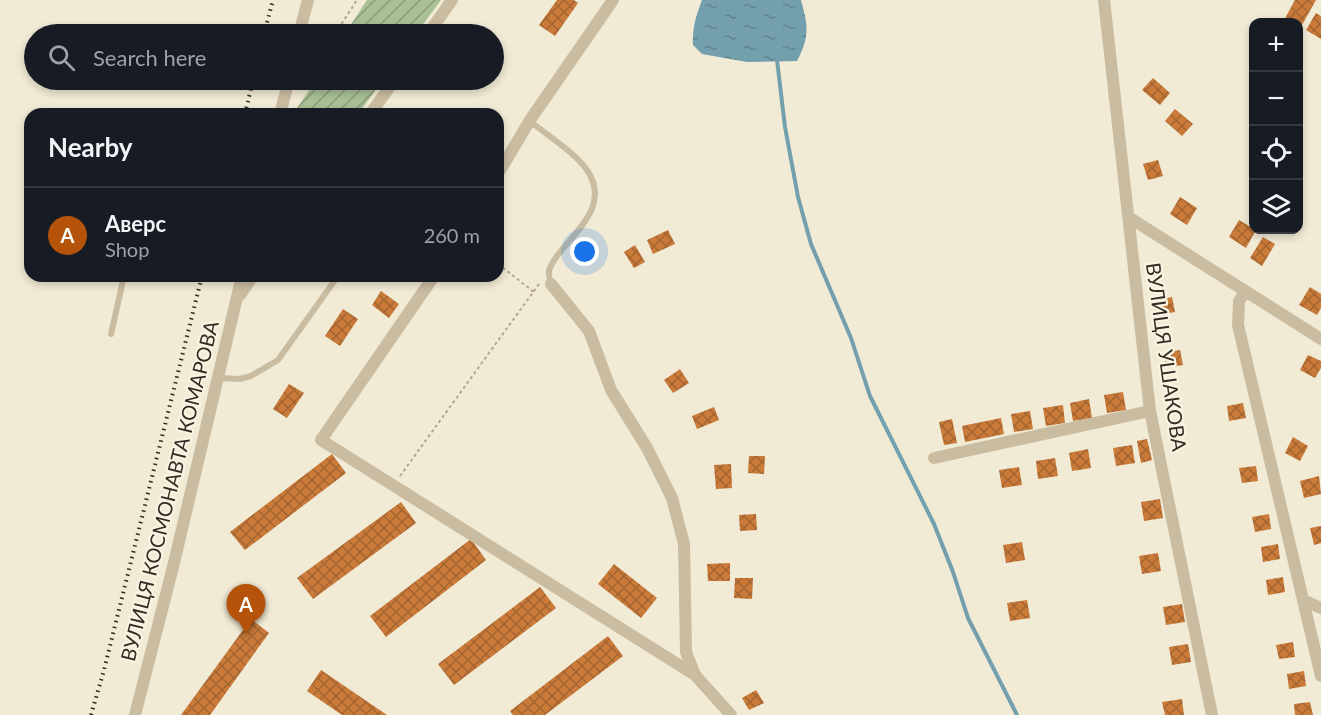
<!DOCTYPE html>
<meta charset="utf-8">
<style>
:root{--surface:#171b24;--page:#242831;--text:#f1f3f6;--muted:#9ea1a6;--line:#363941;--accent:#b45309}
body{margin:0;font-family:Lato,sans-serif;background:var(--page);color:var(--text)}
.controls{position:absolute;right:18px;top:18px;display:grid;overflow:hidden;border-radius:12px;box-shadow:0 3px 9px #0003}
.controls button{width:54px;height:54px;display:grid;place-items:center;padding:0;border:0;border-bottom:2px solid var(--line);background:var(--surface);color:var(--text);font:30px sans-serif}
.you{position:absolute;left:585px;top:252px;width:21px;height:21px;margin:-15px;border:4px solid #fff;border-radius:50%;background:#1a73e8;box-shadow:0 0 0 9px #1a73e833}
.badge{display:grid;place-items:center;width:39px;height:39px;border-radius:50%;background:var(--accent);color:#fff;font-size:20px;font-weight:700}
.pin{position:absolute;translate:-50% -50px;filter:drop-shadow(0 2px 3px #0008)}
.pin::after{content:'';position:absolute;top:32px;width:21px;height:18px;background:inherit;clip-path:polygon(0 0,100% 0,50% 100%)}
.list{margin:0;padding:0;list-style:none}
h2{display:flex;justify-content:space-between;align-items:center;height:78px;margin:0;padding:0 24px;font-size:26px}
h2 small{font-size:20px;font-weight:400;color:var(--muted)}
.list li{display:grid;grid-template-columns:39px 1fr auto;gap:18px;align-items:center;box-sizing:border-box;height:96px;padding:0 24px;border-top:2px solid var(--line)}
.list b{display:block;font-size:22px;white-space:nowrap}
.list p{margin:0;font-size:20px;white-space:nowrap;color:var(--muted)}
.list em{font-size:20px;font-style:normal;color:var(--muted)}
.icon{flex:none;width:33px;height:33px;fill:none;stroke:currentColor;stroke-width:2;stroke-linecap:round;stroke-linejoin:round}
.map{position:relative;flex:none;width:1321px;height:715px;overflow:hidden}
.search{position:absolute;background:var(--surface);box-shadow:0 3px 9px #0003;left:24px;top:24px;width:480px;height:66px;display:flex;align-items:center;gap:15px;box-sizing:border-box;padding:0 21px;border-radius:33px;color:var(--muted);font-size:22px}
.panel{position:absolute;background:var(--surface);box-shadow:0 3px 9px #0003;left:24px;top:108px;width:480px;height:174px;border-radius:18px}
.map>svg:first-child{display:block}
.garden{fill:url(#garden-furrows)}
.water{fill:url(#water-ripples)}
.lines{fill:none;stroke-linecap:round;stroke-linejoin:round}
.stream{stroke:#74a0ae;stroke-width:4}
.building{fill:url(#building-cross-hatch)}
.path{stroke:#b4a68c;stroke-width:2;stroke-dasharray:3 3;stroke-linecap:butt}
.service{stroke:#c9bca1;stroke-width:6}
.minor{stroke:#c9bca1;stroke-width:12}
.rail{stroke:#332c24;stroke-width:4;stroke-dasharray:1.5 4.5;stroke-linecap:butt}
.labels{text-anchor:middle;stroke-width:4.5;stroke-linejoin:round;paint-order:stroke}
.street-label{font-size:20px;fill:#332c24;stroke:#f9f3e1}
</style>
<div class="map">
<svg width="1321" height="715" viewBox="0 0 1321 715">
<defs>
<pattern id="garden-furrows" width="10" height="10" patternUnits="userSpaceOnUse" patternTransform="scale(1.5)"><rect width="10" height="10" fill="#a9c095"/><path d="M-1 1l2-2M0 10L10 0M9 11l2-2" fill="none" stroke="#8a9c79"/></pattern>
<pattern id="water-ripples" width="26" height="14" patternUnits="userSpaceOnUse" patternTransform="scale(1.5)"><rect width="26" height="14" fill="#74a0ae"/><path d="M2 4q2-2 4 0t4 0M15 11q2-2 4 0t4 0" fill="none" stroke="#60838d"/></pattern>
<pattern id="building-cross-hatch" width="8" height="8" patternUnits="userSpaceOnUse" patternTransform="scale(1.5)"><rect width="8" height="8" fill="#ca7b3a"/><path d="M0 0l8 8M0 8l8-8" fill="none" stroke="#a56531"/></pattern>
</defs>
<rect width="100%" height="100%" fill="#f1ead5"/>
<!-- garden -->
<path class="garden" d="M367,0H441L416,34H345Z
M316,80H383L358,114H293Z"/>
<!-- water -->
<path class="water" d="M702,0H801C808,26 810,36 797,61L747,62L702,54L693,45C692,28 696,16 702,0Z"/>
<g class="lines">
<!-- stream -->
<path class="stream" d="M777,60L785,127L798,197L811,244L851,338L870,396L934,524L953,572L968,618L1017,715"/>
</g>
<!-- building -->
<path class="building" d="M557,0H574L578,3L555,36L539,25Z
M1295,0H1316L1298,32V22H1283Z
M1316,13L1321,16V39L1306,30Z
M1153,78L1170,93L1160,105L1142,90Z
M1175,109L1193,124L1182,136L1165,121Z
M1158,160L1163,176L1148,180L1143,164Z
M1180,197L1197,208L1187,225L1170,214Z
M1239,220L1256,230L1246,248L1229,237Z
M668,230L675,244L653,254L647,240Z
M1263,237L1275,244L1262,266L1250,258Z
M635,245L645,262L634,268L624,252Z
M1310,287L1321,294V308L1317,315L1299,305Z
M381,291L399,304L389,318L372,305Z
M1172,297L1175,312L1158,315L1156,300Z
M343,309L358,319L340,346L325,336Z
M1180,350L1183,365L1166,368L1164,353Z
M1308,355L1321,361V368L1315,378L1300,370Z
M680,369L689,383L673,393L664,380Z
M289,384L304,393L287,418L273,409Z
M1123,392L1126,410L1107,413L1104,395Z
M1089,399L1092,418L1073,421L1070,403Z
M1243,403L1246,418L1229,421L1227,406Z
M1063,405L1065,423L1046,426L1043,408Z
M714,407L719,420L697,429L692,416Z
M1030,411L1033,429L1014,432L1011,414Z
M1001,418L1004,434L965,442L962,426Z
M952,419L957,443L944,445L939,422Z
M1293,437L1308,446L1300,461L1285,453Z
M1147,439L1152,460L1141,463L1137,441Z
M1132,445L1135,463L1116,466L1113,448Z
M1088,449L1091,468L1072,471L1069,453Z
M332,454L346,473L245,550L230,532Z
M749,456H765L764,474L748,473Z
M1055,458L1058,476L1038,479L1036,461Z
M731,464L732,488L716,489L714,465Z
M1256,466L1258,481L1242,483L1239,468Z
M1019,467L1022,485L1002,488L999,470Z
M1319,476L1321,494L1304,498L1300,481Z
M1160,499L1163,518L1144,521L1141,502Z
M401,502L416,523L313,599L297,578Z
M756,514L757,530L740,531L739,515Z
M1269,514L1271,529L1255,532L1252,517Z
M1321,526V543L1314,545L1310,528Z
M471,539L486,560L386,637L370,616Z
M1022,542L1025,560L1006,563L1003,545Z
M1278,544L1280,559L1263,562L1261,547Z
M1158,553L1161,571L1142,574L1139,556Z
M730,563V581H708L707,564Z
M614,564L657,598L641,618L598,584Z
M1283,577L1285,592L1268,595L1266,580Z
M735,578H753L752,599L734,598Z
M540,587L556,608L454,685L438,664Z
M1027,600L1030,618L1010,621L1007,603Z
M1182,604L1185,622L1166,625L1163,607Z
M251,619L269,633L210,715H181Z
M608,636L623,656L545,715H513L510,711Z
M1293,642L1295,657L1279,659L1276,645Z
M1188,644L1191,662L1172,665L1169,647Z
M321,670L387,715H342L307,691Z
M1304,671L1306,686L1289,689L1287,674Z
M756,690L764,703L749,710L742,698Z
M1182,699L1184,715H1165L1162,702Z
M1310,702L1313,715H1295L1294,704Z"/>
<g class="lines">
<!-- path -->
<path class="path" d="M335,34L357,0
M498,264L534,292
M400,476L539,284"/>
<!-- service -->
<path class="service" d="M530,121C548,136 573,151 587,170C609,202 581,227 561,251C556,257 551,263 549,271C548,275 550,280 551,284
M111,334L124,276
M218,378L240,379L251,376L278,360L338,276"/>
<!-- minor -->
<path class="minor" d="M1104,0L1150,411L1212,715
M299,34L308,0
M428,34L452,0
M280,114L289,80
M370,114L395,80
M498,174L530,120L613,0
M1130,218L1321,339
M434,276L321,440L695,675
M551,284L589,331L611,390L647,448L672,498L684,544L686,652L695,675L731,715
M1245,292L1239,301L1238,325L1321,676
M240,295L253,276
M934,458L1150,411
M1303,600L1321,608
M135,715L173,567L242,276"/>
<!-- rail -->
<path class="rail" d="M264,34L273,0
M245,114L253,80
M91,715L104,670L202,276"/>
</g>
<g class="labels">
<!-- street labels -->
<g class="street-label">
<text transform="translate(1166 357) rotate(82)" y="7">ВУЛИЦЯ УШАКОВА</text>
<text transform="translate(170 491) rotate(-76)" y="7">ВУЛИЦЯ КОСМОНАВТА КОМАРОВА</text>
</g>
</g>
</svg>
<div class="controls">
<button>+</button>
<button>−</button>
<button><svg class="icon" aria-label="locate" viewBox="0 0 24 24"><circle cx="12" cy="12" r="6"/><path d="M12 2v4M12 18v4M2 12h4M18 12h4"/></svg></button>
<button><svg class="icon" aria-label="layers" viewBox="0 0 24 24"><path d="M12 4l9 5-9 5-9-5zM3 14l9 5 9-5"/></svg></button>
</div>
<div class="you"></div>
<div class="pin badge" style="left:246px;top:634px">A</div>
<div class="search"><svg class="icon" aria-label="search" viewBox="0 0 24 24"><circle cx="10" cy="10" r="6"/><path d="M15 15l6 6"/></svg>Search here</div>
<section class="panel">
<h2>Nearby<small></small></h2>
<ul class="list">
<li><span class="badge">A</span><div><b>Аверс</b><p>Shop</p></div><em>260 m</em></li>
</ul>
</section>
</div>
